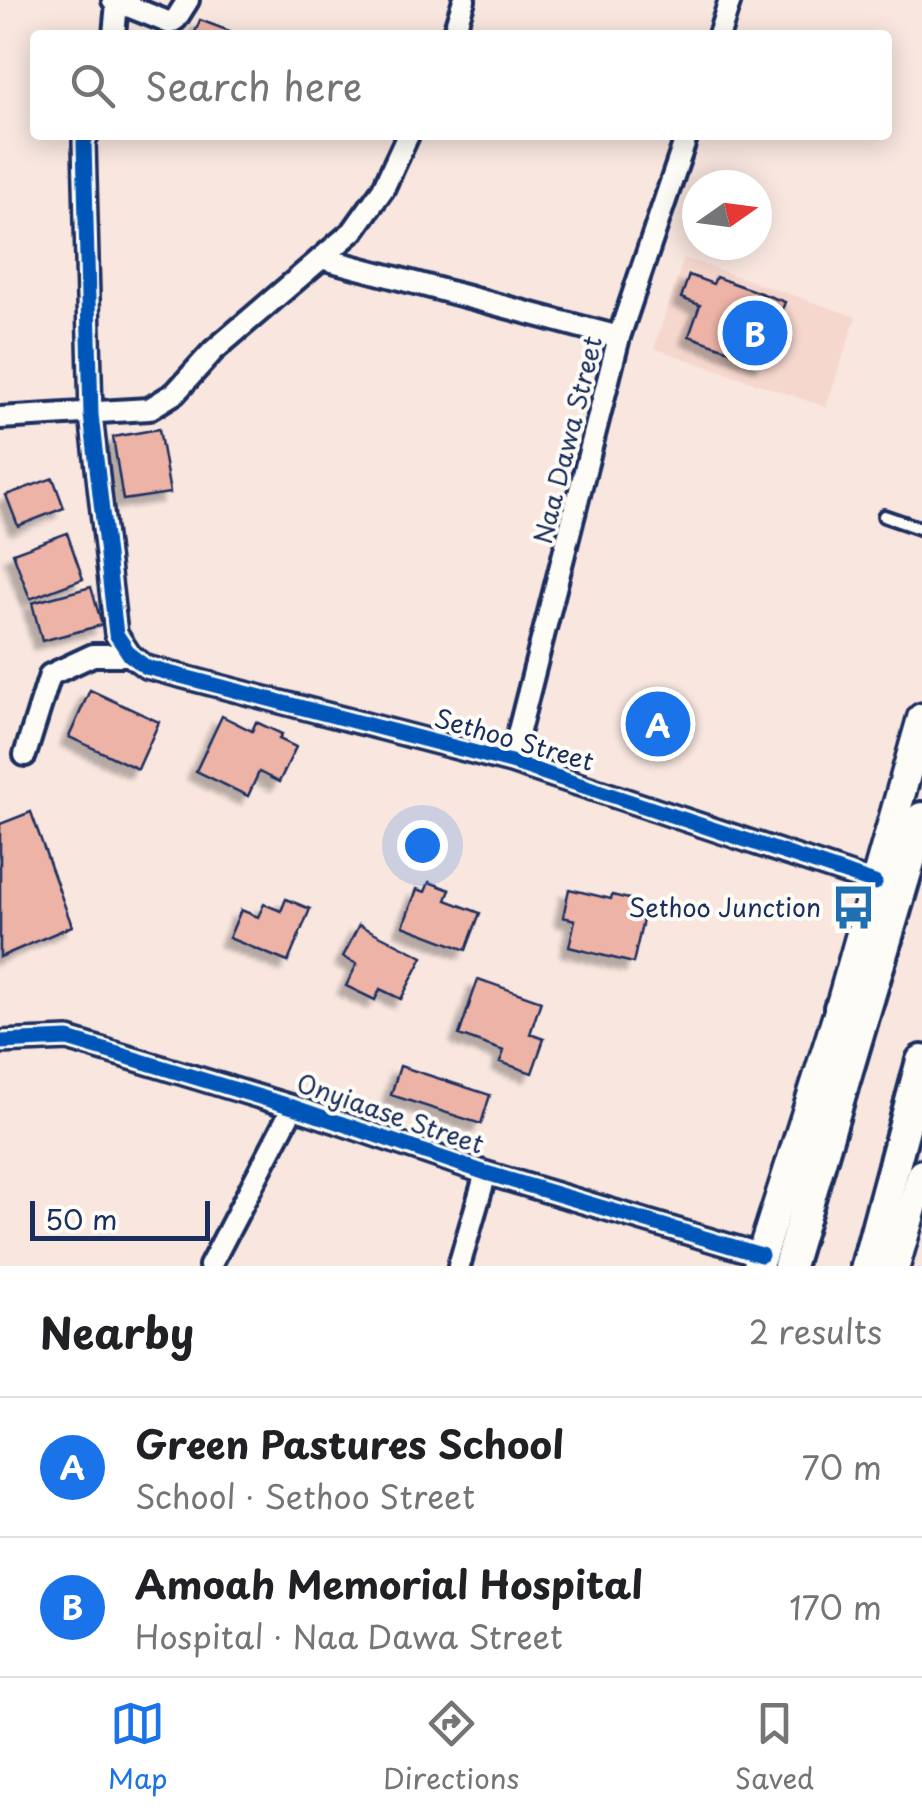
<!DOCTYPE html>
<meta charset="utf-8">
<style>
:root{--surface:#fff;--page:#f2f2f2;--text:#202124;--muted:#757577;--line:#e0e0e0;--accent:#1a73e8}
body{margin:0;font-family:"Playpen Sans",sans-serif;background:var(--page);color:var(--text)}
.compass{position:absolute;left:682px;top:170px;width:90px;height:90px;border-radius:50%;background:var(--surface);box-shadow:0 5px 25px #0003;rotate:76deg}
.scale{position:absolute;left:30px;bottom:25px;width:180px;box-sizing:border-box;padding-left:10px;border:5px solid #1b2f5e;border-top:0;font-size:28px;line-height:35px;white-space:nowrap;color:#1b2f5e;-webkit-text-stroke:8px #fdfcf7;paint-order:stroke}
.you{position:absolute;left:422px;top:845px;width:35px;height:35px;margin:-25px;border:8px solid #fff;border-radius:50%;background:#1a73e8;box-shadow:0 0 0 15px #1a73e833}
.badge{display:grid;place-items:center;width:65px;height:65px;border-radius:50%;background:var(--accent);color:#fff;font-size:32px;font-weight:700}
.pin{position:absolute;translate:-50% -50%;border:5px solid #fff;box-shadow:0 2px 10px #0006}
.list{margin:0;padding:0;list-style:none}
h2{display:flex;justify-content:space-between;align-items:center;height:130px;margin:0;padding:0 40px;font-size:42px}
h2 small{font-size:32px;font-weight:400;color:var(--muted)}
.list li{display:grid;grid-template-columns:65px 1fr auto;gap:30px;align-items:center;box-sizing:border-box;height:140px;padding:0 40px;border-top:2px solid var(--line)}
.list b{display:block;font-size:38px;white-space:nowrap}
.list p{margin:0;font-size:32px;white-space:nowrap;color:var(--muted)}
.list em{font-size:32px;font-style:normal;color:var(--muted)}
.icon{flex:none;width:55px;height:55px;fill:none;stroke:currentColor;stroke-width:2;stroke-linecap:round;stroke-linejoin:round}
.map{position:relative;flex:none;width:922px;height:1266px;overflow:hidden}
.search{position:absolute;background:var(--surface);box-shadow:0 5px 25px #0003;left:30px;right:30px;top:30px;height:110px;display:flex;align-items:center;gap:25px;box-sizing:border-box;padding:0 35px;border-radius:10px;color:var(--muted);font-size:38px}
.sheet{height:410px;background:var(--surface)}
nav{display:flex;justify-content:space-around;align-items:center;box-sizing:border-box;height:140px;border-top:2px solid var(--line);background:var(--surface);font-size:28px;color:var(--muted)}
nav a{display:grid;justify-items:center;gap:5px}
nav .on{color:var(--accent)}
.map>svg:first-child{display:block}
.built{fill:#f5d7ce}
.building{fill:#edb3a6;stroke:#1b2f5e;stroke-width:2.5;filter:url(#shadow)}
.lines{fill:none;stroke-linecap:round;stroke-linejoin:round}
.lane-casing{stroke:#1b2f5e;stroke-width:18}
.street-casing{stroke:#1b2f5e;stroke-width:28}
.secondary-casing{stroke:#1b2f5e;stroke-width:35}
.primary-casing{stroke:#1b2f5e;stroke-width:38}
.lane{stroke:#fdfcf7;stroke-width:10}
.street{stroke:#fdfcf7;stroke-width:20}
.secondary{stroke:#fdfcf7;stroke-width:28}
.primary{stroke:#fdfcf7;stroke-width:30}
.cycleway-casing{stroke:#fdfcf7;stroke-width:21}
.cycleway{stroke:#0057b8;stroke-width:15}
.labels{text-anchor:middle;stroke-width:8;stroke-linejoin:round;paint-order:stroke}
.street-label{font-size:25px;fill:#1b2f5e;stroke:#fdfcf7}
.poi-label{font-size:25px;fill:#1b2f5e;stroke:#fdfcf7;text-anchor:end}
</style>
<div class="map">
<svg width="922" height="1266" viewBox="0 0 922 1266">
<defs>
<filter id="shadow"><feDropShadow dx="-8" dy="8" stdDeviation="2.5" flood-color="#0004"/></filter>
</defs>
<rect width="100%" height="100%" fill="#f8e6df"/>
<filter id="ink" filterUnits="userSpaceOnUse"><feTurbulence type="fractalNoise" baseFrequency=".01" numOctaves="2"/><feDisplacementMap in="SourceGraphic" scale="20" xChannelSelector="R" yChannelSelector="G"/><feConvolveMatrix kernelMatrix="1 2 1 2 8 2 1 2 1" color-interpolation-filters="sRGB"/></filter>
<g filter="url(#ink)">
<!-- built -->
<path class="built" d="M684,258L856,317L826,407L654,348Z"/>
<!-- building -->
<path class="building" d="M200,20L240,35H194Z
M689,275L713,284L716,277L785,302L763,362L689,336L700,305L681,298Z
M159,429L170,493L123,500L113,437Z
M53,478L64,508L18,526L6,495Z
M67,533L83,579L30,599L13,553Z
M91,587L102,625L42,641L32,603Z
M90,690L159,722L138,769L69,737Z
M222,716L252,731L256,722L282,734L279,739L296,747L279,782L259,772L248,796L196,771Z
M31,812L72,926L0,957V824Z
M429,882L450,890L446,900L480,913L466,950L403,926L417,889L425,892Z
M569,889L611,899L612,895L633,900L632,904L636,906L633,918L643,920L633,963L569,947L575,920L563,917Z
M286,899L310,909L288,962L229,938L241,910L258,917L264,904L281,911Z
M359,925L423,957L401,999L380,989L375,1000L346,986L357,964L343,957Z
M478,979L541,1001L530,1034L544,1039L532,1073L500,1062L504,1051L459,1035Z
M400,1066L490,1095L481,1124L391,1095Z"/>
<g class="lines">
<defs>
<path id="lane" d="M884,516L922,529"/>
<path id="street" d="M113,0L170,23L176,19L188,0
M114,35L117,3
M453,35L464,0
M719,35L730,0
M87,135L84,142L91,415L116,634L130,655L146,667L511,762L875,883
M321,258L619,337
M0,418L149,409L175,393L213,351L353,231L383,189L408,135
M25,755L50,675L93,655H130
M511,762L619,337L687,135
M0,1042L68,1039L293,1107L486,1173L761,1255
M210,1266L293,1107
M459,1266L486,1173"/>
<path id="secondary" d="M758,1266L840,1008L922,718
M895,1266L922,1174"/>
<path id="primary" d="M840,1008L872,964
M789,1266L922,818
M867,1266L922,1061"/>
</defs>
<!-- lane casing -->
<use href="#lane" class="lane-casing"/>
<!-- street casing -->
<use href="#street" class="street-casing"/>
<!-- secondary casing -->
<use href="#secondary" class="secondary-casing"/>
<!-- primary casing -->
<use href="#primary" class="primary-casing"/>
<!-- lane -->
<use href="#lane" class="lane"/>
<!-- street -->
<use href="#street" class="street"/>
<!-- secondary -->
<use href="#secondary" class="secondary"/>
<!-- primary -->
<use href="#primary" class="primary"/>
<defs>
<path id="cycleway" d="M87,135L84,142L91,415L116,634L130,655L146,667L511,762L875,883
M0,1042L68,1039L293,1107L486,1173L761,1255"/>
</defs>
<!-- cycleway casing -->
<use href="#cycleway" class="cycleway-casing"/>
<!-- cycleway -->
<use href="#cycleway" class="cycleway"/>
</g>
</g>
<!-- icons -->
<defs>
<symbol id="bus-bare" viewBox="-9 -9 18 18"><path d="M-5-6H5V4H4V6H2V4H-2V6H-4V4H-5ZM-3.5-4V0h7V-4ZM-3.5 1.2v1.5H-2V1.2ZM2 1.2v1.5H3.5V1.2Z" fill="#1f6fb2" stroke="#fdfcf7" stroke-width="2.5" paint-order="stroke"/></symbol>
</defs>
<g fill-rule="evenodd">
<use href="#bus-bare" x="822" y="876" width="63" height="63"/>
</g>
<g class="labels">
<!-- street labels -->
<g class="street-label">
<text transform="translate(568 440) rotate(-76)" y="9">Naa Dawa Street</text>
<text transform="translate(514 740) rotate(16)" y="9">Sethoo Street</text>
<text transform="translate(390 1114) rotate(19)" y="9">Onyiaase Street</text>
</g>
<!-- poi labels -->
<g class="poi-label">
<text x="821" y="917">Sethoo Junction</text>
</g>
</g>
</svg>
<svg class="compass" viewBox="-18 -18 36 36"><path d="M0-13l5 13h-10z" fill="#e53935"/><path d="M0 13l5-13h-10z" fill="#757577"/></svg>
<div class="scale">50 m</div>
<div class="you"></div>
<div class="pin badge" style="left:658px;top:724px">A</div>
<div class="pin badge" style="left:755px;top:333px">B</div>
<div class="search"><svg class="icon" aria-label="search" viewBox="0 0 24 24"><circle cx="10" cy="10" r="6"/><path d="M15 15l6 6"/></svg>Search here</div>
</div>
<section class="sheet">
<h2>Nearby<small>2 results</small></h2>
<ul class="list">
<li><span class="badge">A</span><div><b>Green Pastures School</b><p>School · Sethoo Street</p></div><em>70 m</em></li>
<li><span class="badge">B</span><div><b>Amoah Memorial Hospital</b><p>Hospital · Naa Dawa Street</p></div><em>170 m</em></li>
</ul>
</section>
<nav>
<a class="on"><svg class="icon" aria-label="map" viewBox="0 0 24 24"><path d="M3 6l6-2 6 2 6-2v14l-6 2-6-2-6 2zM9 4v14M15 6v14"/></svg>Map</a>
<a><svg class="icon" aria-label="directions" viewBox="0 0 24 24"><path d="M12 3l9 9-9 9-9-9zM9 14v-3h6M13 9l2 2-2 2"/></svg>Directions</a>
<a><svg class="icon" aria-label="saved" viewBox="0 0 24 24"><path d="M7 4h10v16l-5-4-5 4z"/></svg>Saved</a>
</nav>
